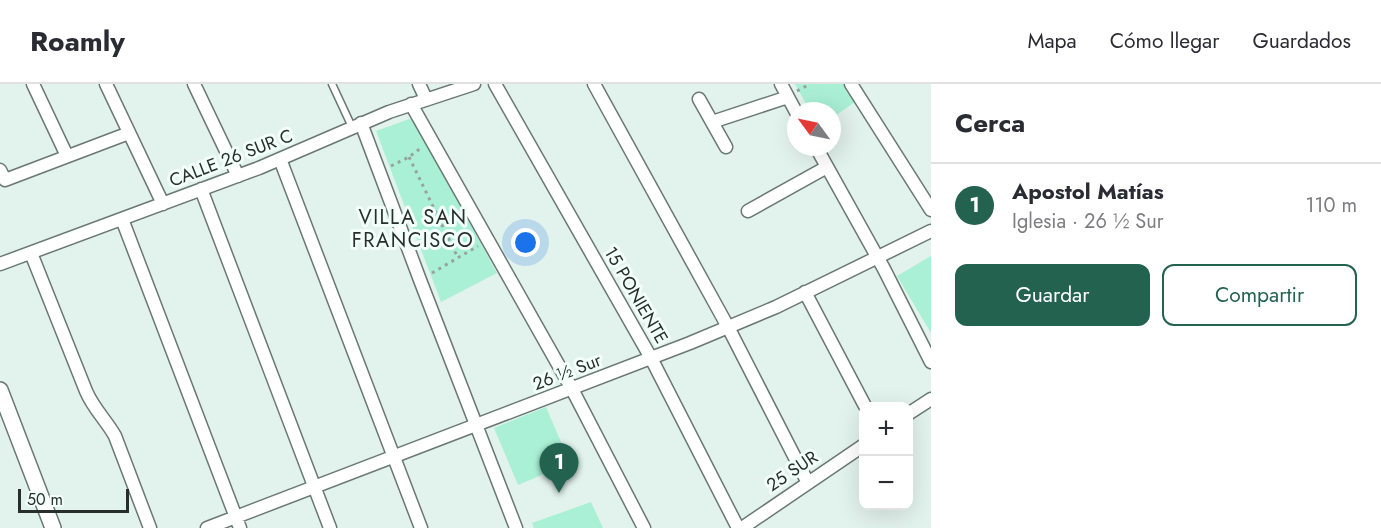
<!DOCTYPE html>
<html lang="es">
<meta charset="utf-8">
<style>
:root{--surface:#fff;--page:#f7f7f7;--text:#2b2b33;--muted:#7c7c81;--line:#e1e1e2;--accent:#23624f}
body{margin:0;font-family:Jost,sans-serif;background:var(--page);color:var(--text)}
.controls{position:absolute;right:18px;bottom:18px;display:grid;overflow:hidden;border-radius:12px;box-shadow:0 6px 24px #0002}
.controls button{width:54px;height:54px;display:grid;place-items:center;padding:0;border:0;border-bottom:2px solid var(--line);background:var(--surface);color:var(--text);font:30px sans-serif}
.compass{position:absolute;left:787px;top:18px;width:54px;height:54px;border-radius:50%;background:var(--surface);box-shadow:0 6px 24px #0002;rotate:303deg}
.scale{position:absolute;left:18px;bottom:15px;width:111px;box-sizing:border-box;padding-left:6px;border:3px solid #282e2b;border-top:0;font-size:16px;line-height:21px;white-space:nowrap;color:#282e2b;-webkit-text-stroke:4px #f2fef9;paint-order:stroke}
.you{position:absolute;left:526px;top:159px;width:21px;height:21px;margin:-15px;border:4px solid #fff;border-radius:50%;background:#1a73e8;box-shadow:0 0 0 9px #1a73e833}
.badge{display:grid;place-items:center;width:39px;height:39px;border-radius:50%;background:var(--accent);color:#fff;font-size:20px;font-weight:700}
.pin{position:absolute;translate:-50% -50px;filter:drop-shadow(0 2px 3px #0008)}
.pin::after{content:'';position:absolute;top:32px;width:21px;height:18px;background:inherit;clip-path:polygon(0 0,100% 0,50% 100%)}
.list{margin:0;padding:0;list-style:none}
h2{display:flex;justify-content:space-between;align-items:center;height:78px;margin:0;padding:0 24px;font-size:26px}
h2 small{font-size:20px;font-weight:400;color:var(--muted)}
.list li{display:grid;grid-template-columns:39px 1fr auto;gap:18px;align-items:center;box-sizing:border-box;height:84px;padding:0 24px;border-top:2px solid var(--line)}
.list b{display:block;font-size:22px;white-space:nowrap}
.list p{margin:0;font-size:20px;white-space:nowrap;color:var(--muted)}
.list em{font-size:20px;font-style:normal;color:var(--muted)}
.actions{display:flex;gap:12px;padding:18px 24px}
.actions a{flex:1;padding:14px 0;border:2px solid var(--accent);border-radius:12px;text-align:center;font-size:21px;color:var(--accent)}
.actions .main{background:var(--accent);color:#fff}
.map{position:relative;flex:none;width:931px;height:444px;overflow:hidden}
header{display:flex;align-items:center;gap:36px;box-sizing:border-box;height:84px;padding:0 30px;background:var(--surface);border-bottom:2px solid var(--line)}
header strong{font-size:28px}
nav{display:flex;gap:33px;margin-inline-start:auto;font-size:21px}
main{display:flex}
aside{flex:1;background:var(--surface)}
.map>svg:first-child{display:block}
.green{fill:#aaf0d7}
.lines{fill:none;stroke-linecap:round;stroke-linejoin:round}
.service-casing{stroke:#6a7873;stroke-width:9}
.minor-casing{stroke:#6a7873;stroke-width:15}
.tertiary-casing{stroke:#6a7873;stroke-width:18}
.path{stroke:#97a39e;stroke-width:3;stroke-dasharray:3 4.5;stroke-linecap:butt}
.service{stroke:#fff;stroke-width:6}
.minor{stroke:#fff;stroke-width:12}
.tertiary{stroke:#fff;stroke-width:15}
.labels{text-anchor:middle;stroke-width:6;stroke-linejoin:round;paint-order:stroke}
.street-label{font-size:18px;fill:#282e2b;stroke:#f2fef9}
.neighbourhood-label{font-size:20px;letter-spacing:1.5px;fill:#282e2b;stroke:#f2fef9}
</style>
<header>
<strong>Roamly</strong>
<nav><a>Mapa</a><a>Cómo llegar</a><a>Guardados</a></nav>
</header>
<main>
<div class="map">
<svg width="931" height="444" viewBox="0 0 931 444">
<rect width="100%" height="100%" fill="#e2f2ec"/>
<!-- green -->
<path class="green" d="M795,0H844L855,18L832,34V27H810Z
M412,34L497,189L441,218L376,47Z
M931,172V249L897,192Z
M546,323L570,379L518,401L494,344Z
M591,418L603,444H534L532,439Z"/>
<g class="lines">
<defs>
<path id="service" d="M332,0L352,43"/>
<path id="minor" d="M33,0L67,72
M106,0L163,120
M194,0L238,92
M419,0L426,15
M495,0L651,274L738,444
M594,0L728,243L808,399
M781,0L796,28
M851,0L931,126
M699,15L726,63
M411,20L572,305L644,444
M712,38L788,13
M361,39L420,196L516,444
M816,63L884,185L931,278
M280,75L421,444
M0,86L5,96L129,49
M201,105L330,444
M748,127L827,83
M122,135L240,444
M31,169L86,307C93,324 106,336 115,352L150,444
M0,180L259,84L389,28L474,0
M805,208L865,322
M908,330L931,315
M207,444L690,259L776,223L931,147
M742,444L864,361"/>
<path id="tertiary" d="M0,306L53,444"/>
</defs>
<!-- service casing -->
<use href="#service" class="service-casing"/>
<!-- minor casing -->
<use href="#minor" class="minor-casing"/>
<!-- tertiary casing -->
<use href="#tertiary" class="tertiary-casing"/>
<!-- path -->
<path class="path" d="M797,7L810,0
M409,73L458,174
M391,82L409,73L421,64
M432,189L478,162"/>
<!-- service -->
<use href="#service" class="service"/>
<!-- minor -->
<use href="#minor" class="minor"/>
<!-- tertiary -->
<use href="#tertiary" class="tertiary"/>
</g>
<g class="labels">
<!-- street labels -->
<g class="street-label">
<text transform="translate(231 74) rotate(-21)" y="6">CALLE 26 SUR C</text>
<text transform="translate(636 211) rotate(60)" y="6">15 PONIENTE</text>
<text transform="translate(567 288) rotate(-21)" y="6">26 ½ Sur</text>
<text transform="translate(792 387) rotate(-34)" y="6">25 SUR</text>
</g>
<!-- neighbourhood labels -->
<g class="neighbourhood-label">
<text x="413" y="140">VILLA SAN<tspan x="413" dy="23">FRANCISCO</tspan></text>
</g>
</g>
</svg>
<div class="controls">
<button>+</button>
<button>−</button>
</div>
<svg class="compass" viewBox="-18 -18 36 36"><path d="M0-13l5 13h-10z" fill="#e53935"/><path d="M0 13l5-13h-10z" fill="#7c7c81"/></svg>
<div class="scale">50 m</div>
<div class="you"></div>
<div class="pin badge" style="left:559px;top:409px">1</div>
</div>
<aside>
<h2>Cerca<small></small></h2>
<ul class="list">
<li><span class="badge">1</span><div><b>Apostol Matías</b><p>Iglesia · 26 ½ Sur</p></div><em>110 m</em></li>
</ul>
<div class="actions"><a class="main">Guardar</a><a>Compartir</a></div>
</aside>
</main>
